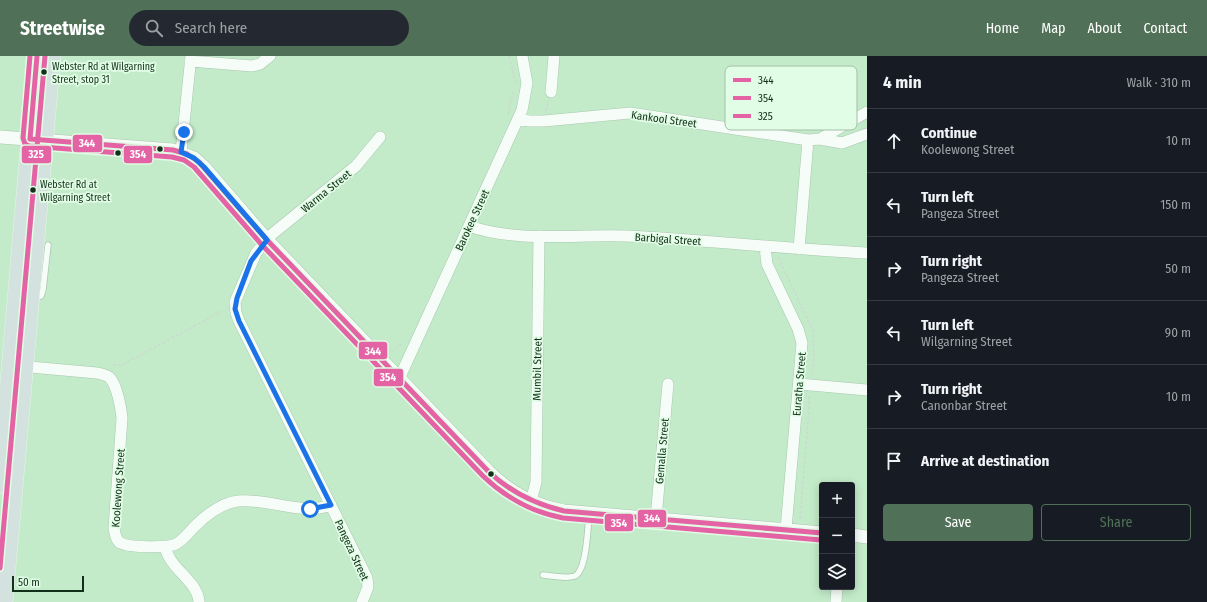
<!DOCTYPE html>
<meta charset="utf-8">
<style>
:root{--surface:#171b24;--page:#242831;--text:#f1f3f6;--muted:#9ea1a6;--line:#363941;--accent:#507157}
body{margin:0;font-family:"Fira Sans Condensed",sans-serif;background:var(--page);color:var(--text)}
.controls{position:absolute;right:12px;bottom:12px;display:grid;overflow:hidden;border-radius:4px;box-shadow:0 2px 10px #0003}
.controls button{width:36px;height:36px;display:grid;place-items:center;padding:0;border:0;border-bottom:1px solid var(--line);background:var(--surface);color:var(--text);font:20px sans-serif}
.scale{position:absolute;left:12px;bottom:10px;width:72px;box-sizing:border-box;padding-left:4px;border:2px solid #122f19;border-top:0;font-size:11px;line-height:14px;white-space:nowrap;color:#122f19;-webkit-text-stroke:3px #e1fde5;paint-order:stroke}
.stop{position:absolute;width:12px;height:12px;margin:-9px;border:3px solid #1a73e8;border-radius:50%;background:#fff}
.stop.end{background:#1a73e8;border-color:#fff;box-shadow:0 1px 4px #0008}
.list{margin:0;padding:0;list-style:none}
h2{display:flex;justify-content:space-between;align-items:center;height:52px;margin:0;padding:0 16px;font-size:17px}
h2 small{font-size:13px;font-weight:400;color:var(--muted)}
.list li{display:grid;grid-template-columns:26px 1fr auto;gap:12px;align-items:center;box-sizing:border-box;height:64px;padding:0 16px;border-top:1px solid var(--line)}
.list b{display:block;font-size:15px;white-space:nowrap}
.list p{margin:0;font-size:13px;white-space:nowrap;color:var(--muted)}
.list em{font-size:13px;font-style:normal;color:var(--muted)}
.actions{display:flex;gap:8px;padding:12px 16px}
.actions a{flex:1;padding:9px 0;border:1px solid var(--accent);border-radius:4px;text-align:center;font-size:14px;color:var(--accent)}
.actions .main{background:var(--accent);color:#fff}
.icon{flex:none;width:22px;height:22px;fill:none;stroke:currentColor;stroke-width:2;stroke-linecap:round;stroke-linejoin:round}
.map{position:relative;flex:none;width:867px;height:546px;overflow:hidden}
header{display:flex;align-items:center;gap:24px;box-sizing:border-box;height:56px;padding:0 20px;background:var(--accent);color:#fff}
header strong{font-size:19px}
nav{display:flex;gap:22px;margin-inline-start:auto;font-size:14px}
.search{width:280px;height:36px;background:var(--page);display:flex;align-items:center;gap:10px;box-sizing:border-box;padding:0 14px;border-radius:22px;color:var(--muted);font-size:15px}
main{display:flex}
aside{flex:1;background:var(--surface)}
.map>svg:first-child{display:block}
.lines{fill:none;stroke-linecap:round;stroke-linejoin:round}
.service-casing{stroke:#a8c8ae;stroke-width:7}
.minor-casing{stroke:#a8c8ae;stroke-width:12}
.tertiary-casing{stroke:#a8c8ae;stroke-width:14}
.primary-casing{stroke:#e4f6e7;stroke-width:18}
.path{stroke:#ccd9cf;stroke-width:1.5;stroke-dasharray:3 2;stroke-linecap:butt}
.service{stroke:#f6fcf7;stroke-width:5.5}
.minor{stroke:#f6fcf7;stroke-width:11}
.tertiary{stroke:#f6fcf7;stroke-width:13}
.primary{stroke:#d3e2de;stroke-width:17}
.bus-1-casing{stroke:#e1fde5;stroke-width:8}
.bus-2-casing{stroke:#e1fde5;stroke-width:8}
.bus-3-casing{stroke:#e1fde5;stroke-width:8}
.bus-1{stroke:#e463a4;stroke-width:5}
.bus-2{stroke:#e463a4;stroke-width:5}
.bus-3{stroke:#e463a4;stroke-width:5}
.route{stroke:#1a73e8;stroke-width:5}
.bus-dot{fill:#122f19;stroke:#e1fde5;stroke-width:1.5}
.labels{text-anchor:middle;stroke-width:3.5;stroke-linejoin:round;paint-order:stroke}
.bus-label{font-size:10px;fill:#122f19;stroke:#e1fde5;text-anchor:start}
.street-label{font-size:11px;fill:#122f19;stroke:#e1fde5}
.key{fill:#e1fde5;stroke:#a3bfa8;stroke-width:1}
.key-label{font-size:11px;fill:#122f19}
.line-badge{stroke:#e1fde5;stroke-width:1.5}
.badge-label{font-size:11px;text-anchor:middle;font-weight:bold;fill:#fff}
</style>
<header>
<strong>Streetwise</strong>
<div class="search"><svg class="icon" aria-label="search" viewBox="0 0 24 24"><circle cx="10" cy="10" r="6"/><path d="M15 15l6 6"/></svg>Search here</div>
<nav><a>Home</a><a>Map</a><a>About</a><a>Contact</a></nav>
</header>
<main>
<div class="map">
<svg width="867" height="546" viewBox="0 0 867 546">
<rect width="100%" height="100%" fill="#c3ebca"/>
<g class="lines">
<defs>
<path id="service" d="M33,243L41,240L43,234L48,189
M543,519C552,520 566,523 575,520C587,514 588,470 589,457"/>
<path id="minor" d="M190,5L252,10L260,8L270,0
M551,36L554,0
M518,63L529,65H544L630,57L808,84
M820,83L867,56
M181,96L191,0
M469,170C518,187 575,178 626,180C706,184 786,193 867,197
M765,191L767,208L798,273L802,287L786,473
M799,193L808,84L820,83L842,87L867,78
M19,310L97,317C101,318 106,319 109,321C117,328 121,352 122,362L114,472C115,477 115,482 119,486C127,492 168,492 176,488C183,484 189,477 194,471C206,459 221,447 238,445C270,442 300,460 331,449
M399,323L522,54L527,27L522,0
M799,328L867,334
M531,446L536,426L539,180
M656,462L668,328
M165,490C169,513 198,525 199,546
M362,546L368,531L367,522L239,265L236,257L235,246L256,197L271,179L356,110L380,81
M836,546L837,531"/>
<path id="tertiary" d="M0,81L173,94L194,102L204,111L267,184L488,415C510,437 533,449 564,455L822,477
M852,479L867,481"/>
<path id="primary" d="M0,429L37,0
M4,546L52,0"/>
</defs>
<!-- service casing -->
<use href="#service" class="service-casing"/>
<!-- minor casing -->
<use href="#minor" class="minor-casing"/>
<!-- tertiary casing -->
<use href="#tertiary" class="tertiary-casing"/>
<!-- primary casing -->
<use href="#primary" class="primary-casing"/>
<!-- path -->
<path class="path" d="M509,0L516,28
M546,55L549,45
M508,58L514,34
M778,201L813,275L814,305L811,319
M391,296L402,288
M113,309H122L224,254
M800,463L809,354V339"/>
<!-- service -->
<use href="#service" class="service"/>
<!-- minor -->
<use href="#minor" class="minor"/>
<!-- tertiary -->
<use href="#tertiary" class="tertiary"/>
<!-- primary -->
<use href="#primary" class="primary"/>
<defs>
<path id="bus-1" d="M37,0L30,83L173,94L187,98L199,106L267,184L488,415C510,436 534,448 564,455L822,477"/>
<path id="bus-2" d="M30,0L23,82L25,88L29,90L172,101L184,104L194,111L262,189L483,420C506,442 532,456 563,462L821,484"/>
<path id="bus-3" d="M0,512L45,0"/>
</defs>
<!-- bus-1 casing -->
<use href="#bus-1" class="bus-1-casing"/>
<!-- bus-2 casing -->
<use href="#bus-2" class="bus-2-casing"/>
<!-- bus-3 casing -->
<use href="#bus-3" class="bus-3-casing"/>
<!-- bus-1 -->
<use href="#bus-1" class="bus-1"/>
<!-- bus-2 -->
<use href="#bus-2" class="bus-2"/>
<!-- bus-3 -->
<use href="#bus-3" class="bus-3"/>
</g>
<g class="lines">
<!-- route -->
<path class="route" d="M184,76L181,96L194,102L204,111L267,184L251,205L237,242L235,253L239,265L331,449L310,453"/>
</g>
<!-- markers -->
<g class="bus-dot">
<circle cx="44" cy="16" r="3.5"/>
<circle cx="160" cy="93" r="3.5"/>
<circle cx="118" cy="97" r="3.5"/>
<circle cx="33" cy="134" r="3.5"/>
<circle cx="491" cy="418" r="3.5"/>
</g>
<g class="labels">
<!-- bus labels -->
<g class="bus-label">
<text x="52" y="14">Webster Rd at Wilgarning<tspan x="52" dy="13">Street, stop 31</tspan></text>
<text x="40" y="132">Webster Rd at<tspan x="40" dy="13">Wilgarning Street</tspan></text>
</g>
<!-- street labels -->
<g class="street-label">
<text transform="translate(664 63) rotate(8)" y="4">Kankool Street</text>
<text transform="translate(326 135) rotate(-39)" y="4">Warma Street</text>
<text transform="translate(472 164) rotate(-65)" y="4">Barokee Street</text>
<text transform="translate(668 183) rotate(4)" y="4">Barbigal Street</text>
<text transform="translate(537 313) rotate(-89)" y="4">Mumbil Street</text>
<text transform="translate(799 328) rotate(-85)" y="4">Euratha Street</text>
<text transform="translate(662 395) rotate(-85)" y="4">Gemalla Street</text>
<text transform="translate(118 432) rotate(-86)" y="4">Koolewong Street</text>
<text transform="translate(352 494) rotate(65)" y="4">Pangeza Street</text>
</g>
</g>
<!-- legend -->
<rect x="725" y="10" width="132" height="64" rx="6" class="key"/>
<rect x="733" y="22" width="18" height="4" fill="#e463a4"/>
<rect x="733" y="40" width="18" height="4" fill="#e463a4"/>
<rect x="733" y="58" width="18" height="4" fill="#e463a4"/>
<g class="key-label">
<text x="758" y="28">344</text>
<text x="758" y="46">354</text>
<text x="758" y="64">325</text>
</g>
<g class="line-badge">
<rect x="72" y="78" width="31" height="19" rx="4" fill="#e463a4"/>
<rect x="21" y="89" width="31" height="19" rx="4" fill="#e463a4"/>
<rect x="123" y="89" width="30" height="19" rx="4" fill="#e463a4"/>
<rect x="358" y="285" width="30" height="19" rx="4" fill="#e463a4"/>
<rect x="373" y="312" width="31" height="19" rx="4" fill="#e463a4"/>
<rect x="637" y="453" width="30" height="19" rx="4" fill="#e463a4"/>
<rect x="604" y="457" width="30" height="19" rx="4" fill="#e463a4"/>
</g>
<g class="badge-label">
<text x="87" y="91">344</text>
<text x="36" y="102">325</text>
<text x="138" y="102">354</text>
<text x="373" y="299">344</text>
<text x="388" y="325">354</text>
<text x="652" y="466">344</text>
<text x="619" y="471">354</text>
</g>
</svg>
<div class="controls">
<button>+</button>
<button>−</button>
<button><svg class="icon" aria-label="layers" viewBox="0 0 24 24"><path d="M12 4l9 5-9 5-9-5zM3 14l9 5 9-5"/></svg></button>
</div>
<div class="scale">50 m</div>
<div class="stop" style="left:310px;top:453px"></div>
<div class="stop end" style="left:184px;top:76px"></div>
</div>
<aside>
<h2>4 min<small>Walk · 310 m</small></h2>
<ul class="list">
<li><svg class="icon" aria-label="ahead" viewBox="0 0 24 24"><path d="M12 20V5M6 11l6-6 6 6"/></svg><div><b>Continue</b><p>Koolewong Street</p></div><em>10 m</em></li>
<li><svg class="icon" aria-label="left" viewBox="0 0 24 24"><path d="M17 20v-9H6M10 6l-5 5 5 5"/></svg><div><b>Turn left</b><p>Pangeza Street</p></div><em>150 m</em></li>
<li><svg class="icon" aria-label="right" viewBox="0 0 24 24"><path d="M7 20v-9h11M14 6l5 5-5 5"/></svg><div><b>Turn right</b><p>Pangeza Street</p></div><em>50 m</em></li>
<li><svg class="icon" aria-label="left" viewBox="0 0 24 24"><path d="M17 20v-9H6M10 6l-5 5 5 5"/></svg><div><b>Turn left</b><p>Wilgarning Street</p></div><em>90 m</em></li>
<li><svg class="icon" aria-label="right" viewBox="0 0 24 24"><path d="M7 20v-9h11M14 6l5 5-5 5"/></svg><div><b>Turn right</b><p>Canonbar Street</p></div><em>10 m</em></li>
<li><svg class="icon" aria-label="arrive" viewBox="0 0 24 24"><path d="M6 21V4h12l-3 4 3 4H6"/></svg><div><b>Arrive at destination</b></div></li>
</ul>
<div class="actions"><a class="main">Save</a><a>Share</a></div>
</aside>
</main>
